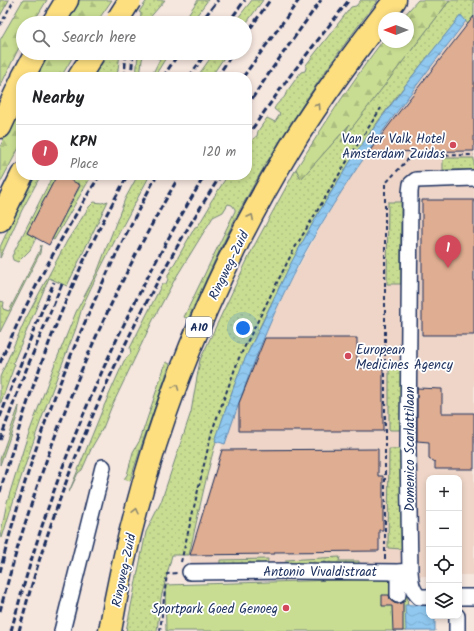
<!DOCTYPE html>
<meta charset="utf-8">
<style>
:root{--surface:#fff;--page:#f2f2f2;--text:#202124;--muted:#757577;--line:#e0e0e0;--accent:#d1495b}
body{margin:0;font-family:Kalam,sans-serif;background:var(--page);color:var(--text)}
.controls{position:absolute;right:12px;bottom:12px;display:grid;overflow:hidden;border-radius:8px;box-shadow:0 2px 6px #0003}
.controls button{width:36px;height:36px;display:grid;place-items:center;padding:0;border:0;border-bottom:1px solid var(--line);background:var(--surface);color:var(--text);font:20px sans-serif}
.compass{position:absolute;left:378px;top:12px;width:36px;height:36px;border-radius:50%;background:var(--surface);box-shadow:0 2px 6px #0003;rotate:270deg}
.you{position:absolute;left:243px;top:328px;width:14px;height:14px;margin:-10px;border:3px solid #fff;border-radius:50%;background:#1a73e8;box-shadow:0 0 0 6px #1a73e833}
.badge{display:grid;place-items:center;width:26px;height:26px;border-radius:50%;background:var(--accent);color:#fff;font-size:13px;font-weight:700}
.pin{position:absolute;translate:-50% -33px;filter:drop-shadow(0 1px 2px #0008)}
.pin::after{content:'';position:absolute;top:21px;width:14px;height:12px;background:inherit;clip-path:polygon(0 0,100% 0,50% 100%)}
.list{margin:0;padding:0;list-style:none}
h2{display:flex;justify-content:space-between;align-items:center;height:52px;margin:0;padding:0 16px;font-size:17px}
h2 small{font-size:13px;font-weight:400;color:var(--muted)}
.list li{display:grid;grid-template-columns:26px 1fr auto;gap:12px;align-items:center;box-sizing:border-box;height:56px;padding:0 16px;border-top:1px solid var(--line)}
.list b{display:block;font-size:15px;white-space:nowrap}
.list p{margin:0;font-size:13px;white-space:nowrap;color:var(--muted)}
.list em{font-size:13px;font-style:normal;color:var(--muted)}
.icon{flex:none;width:22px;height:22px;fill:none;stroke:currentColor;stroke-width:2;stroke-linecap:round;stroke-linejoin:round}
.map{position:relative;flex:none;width:474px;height:631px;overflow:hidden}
.search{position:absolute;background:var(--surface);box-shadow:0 2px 6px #0003;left:16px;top:16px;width:236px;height:44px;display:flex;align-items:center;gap:10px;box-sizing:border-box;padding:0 14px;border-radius:22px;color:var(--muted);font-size:15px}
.panel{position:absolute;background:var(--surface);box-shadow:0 2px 6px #0003;left:16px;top:72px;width:236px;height:108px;border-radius:16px}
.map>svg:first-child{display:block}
.built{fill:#eed5c7}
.grass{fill:url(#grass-dots);stroke:#728678}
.forest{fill:url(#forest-firs);stroke:#728678}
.park{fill:#c9dd92;stroke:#728678}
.water{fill:url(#water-waves);stroke:#618bb5}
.building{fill:#dfad91;stroke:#1b2f5e}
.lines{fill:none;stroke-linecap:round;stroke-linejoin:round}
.minor-casing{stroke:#1b2f5e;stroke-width:18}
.highway-casing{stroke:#1b2f5e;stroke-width:25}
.path{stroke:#1b2f5e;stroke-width:2;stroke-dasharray:4 3;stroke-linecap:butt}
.minor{stroke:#fff;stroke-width:15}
.highway{stroke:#fddf80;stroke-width:22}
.rail{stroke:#1b2f5e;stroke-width:3;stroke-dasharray:6 3;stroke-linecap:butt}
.highway-bridge-casing{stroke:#1b2f5e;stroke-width:25;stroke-linecap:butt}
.highway-bridge{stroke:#fddf80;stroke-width:22}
.oneway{stroke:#8c876f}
.poi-dot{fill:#d1495b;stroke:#fff;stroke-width:1.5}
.labels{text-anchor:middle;stroke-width:3.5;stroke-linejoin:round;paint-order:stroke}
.shield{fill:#fff;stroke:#5f6d8e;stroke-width:1}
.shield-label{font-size:12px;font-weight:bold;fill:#1b2f5e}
.poi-label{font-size:13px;fill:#1b2f5e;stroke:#fff;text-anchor:end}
.street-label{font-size:13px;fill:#1b2f5e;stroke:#fff}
</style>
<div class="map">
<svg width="474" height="631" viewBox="0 0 474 631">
<defs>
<pattern id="grass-dots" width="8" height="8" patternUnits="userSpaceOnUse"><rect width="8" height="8" fill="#c9dd92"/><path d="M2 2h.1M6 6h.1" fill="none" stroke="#acbe80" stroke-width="1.8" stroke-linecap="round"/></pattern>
<pattern id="forest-firs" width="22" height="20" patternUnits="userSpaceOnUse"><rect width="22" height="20" fill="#c9dd92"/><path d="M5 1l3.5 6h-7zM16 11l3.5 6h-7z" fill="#acbe80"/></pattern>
<pattern id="water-waves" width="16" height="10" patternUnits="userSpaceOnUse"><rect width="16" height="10" fill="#90c8ef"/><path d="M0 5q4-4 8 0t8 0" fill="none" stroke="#7caccf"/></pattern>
</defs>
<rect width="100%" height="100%" fill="#f5e6de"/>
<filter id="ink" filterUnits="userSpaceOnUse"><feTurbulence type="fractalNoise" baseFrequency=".025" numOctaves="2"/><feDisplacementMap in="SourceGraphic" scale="8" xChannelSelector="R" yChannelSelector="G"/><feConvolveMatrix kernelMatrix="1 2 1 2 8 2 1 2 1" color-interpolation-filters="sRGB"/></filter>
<g filter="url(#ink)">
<!-- built -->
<path class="built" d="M474,11V575H459V478H429V576L195,578L189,555L228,426L250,365L283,295L358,159Z"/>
<!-- grass -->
<path class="grass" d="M147,0H165L147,21V23H140L141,13L139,12Z
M198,0H208L191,23H182Z
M252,0H263L245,25V23H234Z
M361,0H378C325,68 277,140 236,217C219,250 204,284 188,319L184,317L235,211V209L232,205L228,204L223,212L213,217L175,279L153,320L111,408L103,428L92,447L82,470L78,473L69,492L104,406L124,361L131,353L130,348L162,284H166L168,279V275L195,227L198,226L210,206V203L228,175H247C247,161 243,144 257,136L258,131L267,118L275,122L280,114L274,109C277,102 282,101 285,96C286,93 287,91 288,90L301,72L305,71L306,68V65L351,7L356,6Z
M450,0H474V16L468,24L461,16C424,61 387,106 355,155C323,202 297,251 272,302C256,334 241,366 229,400C211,450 201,503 189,555H172L161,598L157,631H126L146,532L161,502L191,412L200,360L254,246L296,169L301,178L351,123L342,140Z
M109,53H120L117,77H93Z
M138,53H144L142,60L140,77H136Z
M160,53H169L154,77H151L160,59L157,58Z
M214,53H227L211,77H197Z
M443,158H474V170H443Z
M36,175H41L22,210L0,258V247L18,208Z
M53,175H57L27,233L36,238L30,250L18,262L13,260L12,256Z
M61,175H92L54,240L52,239L80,186Z
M138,175H150C127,218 103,261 83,305C80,313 78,323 75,331C48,399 23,467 2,538L0,537L7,502L15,476L26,441L54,366L76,312L98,270L125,199Z
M108,201L67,286L49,278L13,363L15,364L0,405V377L25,320L67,241L89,207L94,202L102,203Z
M388,202H401V284H387Z
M41,245L40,253L0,332V301L4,302L3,309L9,311L39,252Z
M166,362L170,364L143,441L130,481L124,479L127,475L133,452L140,440Z
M389,362H403V430H389Z
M19,406L18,414L0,465V459Z
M389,449H402V549L388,548Z
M340,557L339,561H359V566H327L326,562H324L323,565L286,566V560Z
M268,559L267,567L220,566V560Z"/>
<!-- forest -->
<path class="forest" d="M0,0H9L0,16Z
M23,0H47L33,23H23V39L0,87V40Z
M76,0H112L96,23H62Z
M418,0H450L341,142L349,125L301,179L296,169C324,125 352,81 384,39V42H408V18H402Z
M44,53H75L61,77H32Z
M21,100V144L0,183V147Z"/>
<!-- park -->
<path class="park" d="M408,578L407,631H166L165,585Z"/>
<!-- water -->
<path class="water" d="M461,15L466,21C399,108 331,195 283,295C260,343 242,393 225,444L215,441L229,400L242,365L291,263L319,212L355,154L407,83Z
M405,605H429V616H435V631H406Z"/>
<!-- building -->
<path class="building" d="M474,16V151L369,152L396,116Z
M57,175H61L80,185L49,245L27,233Z
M422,200H474V335H422Z
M265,338H357V368H383V431H239V403Z
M417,388L442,389V413H474V469H435V462L429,458V442L417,441Z
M378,449V476H383V530H379V551L275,552V554L190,555L222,450Z
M382,595H389L390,600L394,603L398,604L403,602V631H393L392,606H382Z"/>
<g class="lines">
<defs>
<path id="minor" d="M190,572L287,571L398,572L410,571
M398,572V595
M429,597H419C411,589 411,582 410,571L408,449L410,192L411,184L416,180L474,178
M459,597H474
M457,616V631
M62,631L103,467"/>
<path id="highway" d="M53,23L67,0
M23,77L36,53
M79,77L94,53
M0,127L21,82
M0,220L22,175
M110,631C139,459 202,292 293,143C324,93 359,46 395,0"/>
</defs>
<!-- minor casing -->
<use href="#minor" class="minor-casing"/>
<!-- highway casing -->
<use href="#highway" class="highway-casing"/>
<!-- path -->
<path class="path" d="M0,25L14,0
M385,559V184L411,156L474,155
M181,562L212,431L239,358L293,251L349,158L381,108
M160,631L167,574L177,573"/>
<!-- minor -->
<use href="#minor" class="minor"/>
<!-- highway -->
<use href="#highway" class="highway"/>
<!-- rail -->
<path class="rail" d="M200,23L218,0
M228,23L245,0
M245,36L270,0
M124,77L126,53
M131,77L133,53
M163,77L179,53
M189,77L206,53
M217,77L233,53
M243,77L299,0
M247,106L274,66L321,0
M247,136L290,76L349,0
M0,363C28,297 62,235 100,175
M0,417L35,327L54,282
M0,440L24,375L62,284
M0,492C31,382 71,275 128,175
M0,572C34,433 89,300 157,175
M0,611C40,457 99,312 180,175
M11,631C26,576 42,522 62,469C100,367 149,268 205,175
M19,631C61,470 130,315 221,175"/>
<defs>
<path id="highway-bridge" d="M118,19L130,0"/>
</defs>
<!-- highway-bridge casing -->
<use href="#highway-bridge" class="highway-bridge-casing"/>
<!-- highway-bridge -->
<use href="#highway-bridge" class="highway-bridge"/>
</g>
<!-- one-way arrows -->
<defs><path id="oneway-chevron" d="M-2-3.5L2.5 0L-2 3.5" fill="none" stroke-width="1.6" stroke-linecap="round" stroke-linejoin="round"/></defs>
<g class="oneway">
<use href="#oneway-chevron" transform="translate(318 106) rotate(-57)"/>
<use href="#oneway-chevron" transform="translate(251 217) rotate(-63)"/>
<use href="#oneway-chevron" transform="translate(176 387) rotate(-69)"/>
<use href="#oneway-chevron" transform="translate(136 511) rotate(-77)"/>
</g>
</g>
<!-- markers -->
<g class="poi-dot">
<circle cx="453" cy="145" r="4"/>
<circle cx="348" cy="356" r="4"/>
<circle cx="286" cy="608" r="4"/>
</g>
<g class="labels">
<!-- shield labels -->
<rect class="shield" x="186" y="317" width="26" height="20" rx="3"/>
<g class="shield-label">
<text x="199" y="331">A10</text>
</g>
<!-- poi labels -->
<g class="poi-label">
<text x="445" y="143">Van der Valk Hotel<tspan x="445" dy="15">Amsterdam Zuidas</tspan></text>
<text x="356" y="354" text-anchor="start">European<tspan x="356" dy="15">Medicines Agency</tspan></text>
<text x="278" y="613">Sportpark Goed Genoeg</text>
</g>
<!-- street labels -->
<g class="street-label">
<text transform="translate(228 265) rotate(-64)" y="5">Ringweg-Zuid</text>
<text transform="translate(409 449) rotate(-90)" y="5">Domenico Scarlattilaan</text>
<text transform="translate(123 570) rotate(-78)" y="5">Ringweg-Zuid</text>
<text x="320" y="576">Antonio Vivaldistraat</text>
</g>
</g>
</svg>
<div class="controls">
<button>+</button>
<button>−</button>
<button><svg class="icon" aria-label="locate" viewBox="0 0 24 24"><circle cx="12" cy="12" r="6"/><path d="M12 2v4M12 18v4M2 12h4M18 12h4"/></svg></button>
<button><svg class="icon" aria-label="layers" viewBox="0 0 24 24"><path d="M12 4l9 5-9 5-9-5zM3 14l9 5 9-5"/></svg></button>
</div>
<svg class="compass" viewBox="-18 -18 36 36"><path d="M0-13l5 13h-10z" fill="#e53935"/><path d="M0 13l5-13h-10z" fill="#757577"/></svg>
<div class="you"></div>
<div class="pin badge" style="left:448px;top:268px">1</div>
<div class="search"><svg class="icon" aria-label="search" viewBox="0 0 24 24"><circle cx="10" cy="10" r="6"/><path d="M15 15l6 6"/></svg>Search here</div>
<section class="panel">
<h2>Nearby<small></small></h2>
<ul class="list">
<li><span class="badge">1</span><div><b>KPN</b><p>Place</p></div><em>120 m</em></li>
</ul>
</section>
</div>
